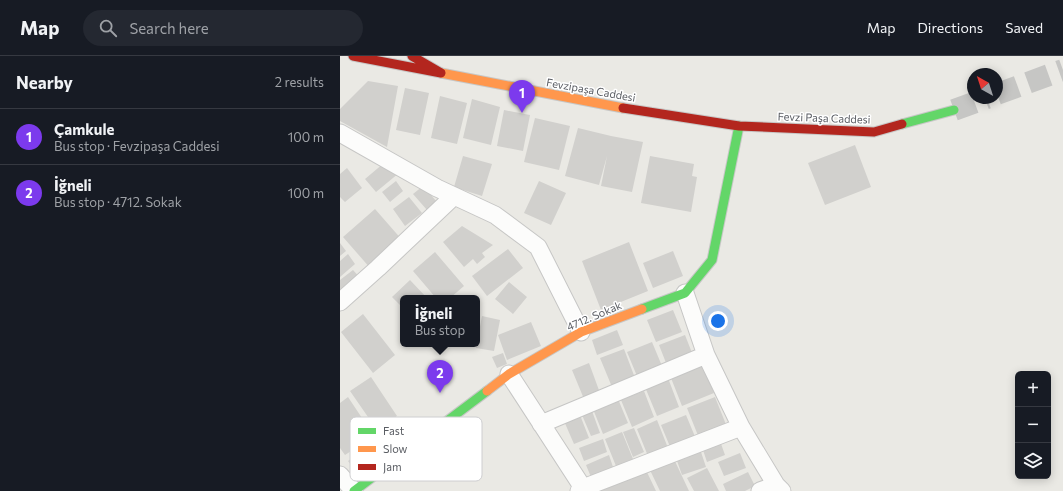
<!DOCTYPE html>
<meta charset="utf-8">
<style>
:root{--surface:#171b24;--page:#242831;--text:#f1f3f6;--muted:#9ea1a6;--line:#363941;--accent:#7c3aed}
body{margin:0;font-family:Commissioner,sans-serif;background:var(--page);color:var(--text)}
.controls{position:absolute;right:12px;bottom:12px;display:grid;overflow:hidden;border-radius:6px;box-shadow:0 2px 10px #0003}
.controls button{width:36px;height:36px;display:grid;place-items:center;padding:0;border:0;border-bottom:1px solid var(--line);background:var(--surface);color:var(--text);font:20px sans-serif}
.compass{position:absolute;left:627px;top:12px;width:36px;height:36px;border-radius:50%;background:var(--surface);box-shadow:0 2px 10px #0003;rotate:321deg}
.you{position:absolute;left:378px;top:265px;width:14px;height:14px;margin:-10px;border:3px solid #fff;border-radius:50%;background:#1a73e8;box-shadow:0 0 0 6px #1a73e833}
.badge{display:grid;place-items:center;width:26px;height:26px;border-radius:50%;background:var(--accent);color:#fff;font-size:13px;font-weight:700}
.pin{position:absolute;translate:-50% -33px;filter:drop-shadow(0 1px 2px #0008)}
.pin::after{content:'';position:absolute;top:21px;width:14px;height:12px;background:inherit;clip-path:polygon(0 0,100% 0,50% 100%)}
.popup{position:absolute;left:60px;top:239px;width:80px;height:52px;box-sizing:border-box;display:grid;place-content:center;border-radius:6px;background:var(--surface);filter:drop-shadow(0 1px 3px #0005);font-size:13px;white-space:nowrap;color:var(--muted)}
.popup b{font-size:15px;color:var(--text)}
.popup::after{content:'';position:absolute;left:50%;top:100%;margin-left:-8px;border:8px solid transparent;border-top-color:var(--surface)}
.list{margin:0;padding:0;list-style:none}
h2{display:flex;justify-content:space-between;align-items:center;height:52px;margin:0;padding:0 16px;font-size:17px}
h2 small{font-size:13px;font-weight:400;color:var(--muted)}
.list li{display:grid;grid-template-columns:26px 1fr auto;gap:12px;align-items:center;box-sizing:border-box;height:56px;padding:0 16px;border-top:1px solid var(--line)}
.list b{display:block;font-size:15px;white-space:nowrap}
.list p{margin:0;font-size:13px;white-space:nowrap;color:var(--muted)}
.list em{font-size:13px;font-style:normal;color:var(--muted)}
.icon{flex:none;width:22px;height:22px;fill:none;stroke:currentColor;stroke-width:2;stroke-linecap:round;stroke-linejoin:round}
.map{position:relative;flex:none;width:723px;height:435px;overflow:hidden}
header{display:flex;align-items:center;gap:24px;box-sizing:border-box;height:56px;padding:0 20px;background:var(--surface);border-bottom:1px solid var(--line)}
header strong{font-size:19px}
nav{display:flex;gap:22px;margin-inline-start:auto;font-size:14px}
.search{width:280px;height:36px;background:var(--page);display:flex;align-items:center;gap:10px;box-sizing:border-box;padding:0 14px;border-radius:22px;color:var(--muted);font-size:15px}
main{display:flex}
aside{flex:1;background:var(--surface)}
.map>svg:first-child{display:block}
.building{fill:#d1d0cd}
.lines{fill:none;stroke-linecap:round;stroke-linejoin:round}
.secondary-tunnel{stroke:#c6c6c4;stroke-width:22;stroke-dasharray:22 11;stroke-linecap:butt}
.street-casing{stroke:#c6c6c5;stroke-width:19}
.fast-casing{stroke:#c7c7c6;stroke-width:11}
.slow-casing{stroke:#c7c7c6;stroke-width:11}
.jam-casing{stroke:#c7c7c6;stroke-width:11}
.street{stroke:#fcfcfb;stroke-width:17}
.fast{stroke:#63d668;stroke-width:9}
.slow{stroke:#ff974d;stroke-width:9}
.jam{stroke:#b3261e;stroke-width:9}
.labels{text-anchor:middle;stroke-width:3;stroke-linejoin:round;paint-order:stroke}
.street-label{font-size:11px;fill:#5a5d63;stroke:#fff}
.key{fill:#fff;stroke:#ceced0;stroke-width:1}
.key-label{font-size:11px;fill:#5a5d63}
</style>
<header>
<strong>Map</strong>
<div class="search"><svg class="icon" aria-label="search" viewBox="0 0 24 24"><circle cx="10" cy="10" r="6"/><path d="M15 15l6 6"/></svg>Search here</div>
<nav><a>Map</a><a>Directions</a><a>Saved</a></nav>
</header>
<main>
<aside>
<h2>Nearby<small>2 results</small></h2>
<ul class="list">
<li><span class="badge">1</span><div><b>Çamkule</b><p>Bus stop · Fevzipaşa Caddesi</p></div><em>100 m</em></li>
<li><span class="badge">2</span><div><b>İğneli</b><p>Bus stop · 4712. Sokak</p></div><em>100 m</em></li>
</ul>
</aside>
<div class="map">
<svg width="723" height="435" viewBox="0 0 723 435">
<rect width="100%" height="100%" fill="#eae9e4"/>
<!-- building -->
<path class="building" d="M28,25L58,30L47,91L0,65V53Z
M65,32L89,37L80,79L56,74Z
M100,40L127,47L117,88L91,82Z
M132,43L160,51L151,89L123,82Z
M164,54L190,59L183,95L157,90Z
M195,62L230,70L219,114L184,106Z
M238,72L271,80L303,86L292,136L261,130L267,100L259,129L225,120Z
M515,89L531,131L485,149L468,107Z
M123,100L152,108L142,140L114,131Z
M310,100L354,108L352,120L357,121L351,156L301,147Z
M44,107L59,117L36,136L25,123Z
M7,112L22,132L5,146L0,141V118Z
M56,125L63,135L50,146L42,136Z
M199,125L226,137L211,169L184,157Z
M83,130L97,146L87,154L73,138Z
M69,141L82,157L65,170L53,153Z
M35,153L63,185L31,213L3,181Z
M122,170L153,189L142,197L145,201L137,208L133,203L124,211L103,186Z
M289,186L308,235L261,254L242,205Z
M0,187L6,195L0,200Z
M168,193L183,212L147,240L132,220Z
M333,195L343,220L313,232L303,207Z
M95,196L124,230L110,242H96L73,215Z
M8,198L15,208L0,221V205Z
M13,214L22,224L0,242V224Z
M70,224L87,242H63V252L52,241Z
M169,226L187,241L173,258L155,243Z
M333,254L342,276L316,286L307,264Z
M23,258L55,299L33,317L1,276Z
M142,260L160,264L154,295L136,292Z
M191,266L201,290L167,304L158,279Z
M277,274L283,289L257,299L252,284Z
M345,279L354,302L328,312L319,289Z
M312,286L322,310L297,320L287,296Z
M284,293L295,322L272,331L260,302Z
M163,297L167,308L157,312L152,301Z
M249,307L260,337L244,343L232,314Z
M363,309L374,337L342,350L331,322Z
M31,321L57,360L37,374L10,335Z
M328,322L339,351L317,360L305,331Z
M304,335L314,361L292,371L281,344Z
M8,341L34,380L5,399L0,392V347Z
M375,341L387,371L359,382L347,352Z
M278,343L288,367L263,378L253,353Z
M252,355L260,377L251,380L242,359Z
M240,359L249,382L234,388L224,365Z
M346,359L356,383L331,393L321,369Z
M317,364L328,392L308,400L297,373Z
M54,366L63,377L46,389L37,378Z
M294,372L304,396L293,401L283,376Z
M282,376L293,403L276,410L265,383Z
M112,381L119,390L104,401L97,392Z
M263,383L267,396L244,405L239,392Z
M37,384L46,397L18,418L8,405Z
M380,385L385,399L367,406L362,391Z
M360,393L366,411L342,419L336,402Z
M400,397L406,412L384,420L378,406Z
M269,399L273,411L251,421L246,409Z
M333,401L349,435H320L309,412Z
M305,412L316,435H262L261,434Z
M367,412L379,435H354L347,422Z
M408,416L415,430L405,435H386L383,428Z"/>
<g class="lines">
<!-- secondary-tunnel -->
<path class="secondary-tunnel" d="M657,38L723,14
M614,54L647,42"/>
<defs>
<path id="street" d="M0,77L97,132L155,159L198,191L241,276
M345,237L366,299L401,371L436,429L442,435
M0,246L38,212L114,140
M169,318L245,435
M201,368L366,299
M0,419L14,435
M239,435L243,432L401,371
M420,435L436,429"/>
<path id="fast" d="M562,68L614,54
M302,253L345,237L372,204L399,70
M14,435L147,335"/>
<path id="slow" d="M101,17L283,52
M147,335L169,318L241,276L302,253"/>
<path id="jam" d="M13,0L101,17L72,0
M283,52L399,70L534,76L562,68"/>
</defs>
<!-- street casing -->
<use href="#street" class="street-casing"/>
<!-- fast casing -->
<use href="#fast" class="fast-casing"/>
<!-- slow casing -->
<use href="#slow" class="slow-casing"/>
<!-- jam casing -->
<use href="#jam" class="jam-casing"/>
<!-- street -->
<use href="#street" class="street"/>
<!-- fast -->
<use href="#fast" class="fast"/>
<!-- slow -->
<use href="#slow" class="slow"/>
<!-- jam -->
<use href="#jam" class="jam"/>
</g>
<g class="labels">
<!-- street labels -->
<g class="street-label">
<text transform="translate(251 34) rotate(10)" y="4">Fevzipaşa Caddesi</text>
<text transform="translate(484 62) rotate(2)" y="4">Fevzi Paşa Caddesi</text>
<text transform="translate(254 260) rotate(-23)" y="4">4712. Sokak</text>
</g>
</g>
<!-- legend -->
<rect x="10" y="361" width="132" height="64" rx="6" class="key"/>
<rect x="18" y="372" width="18" height="6" fill="#63d668"/>
<rect x="18" y="390" width="18" height="6" fill="#ff974d"/>
<rect x="18" y="408" width="18" height="6" fill="#b3261e"/>
<g class="key-label">
<text x="43" y="379">Fast</text>
<text x="43" y="397">Slow</text>
<text x="43" y="415">Jam</text>
</g>
</svg>
<div class="controls">
<button>+</button>
<button>−</button>
<button><svg class="icon" aria-label="layers" viewBox="0 0 24 24"><path d="M12 4l9 5-9 5-9-5zM3 14l9 5 9-5"/></svg></button>
</div>
<svg class="compass" viewBox="-18 -18 36 36"><path d="M0-13l5 13h-10z" fill="#e53935"/><path d="M0 13l5-13h-10z" fill="#9ea1a6"/></svg>
<div class="you"></div>
<div class="pin badge" style="left:182px;top:57px">1</div>
<div class="pin badge" style="left:100px;top:337px">2</div>
<div class="popup"><b>İğneli</b>Bus stop</div>
</div>
</main>
